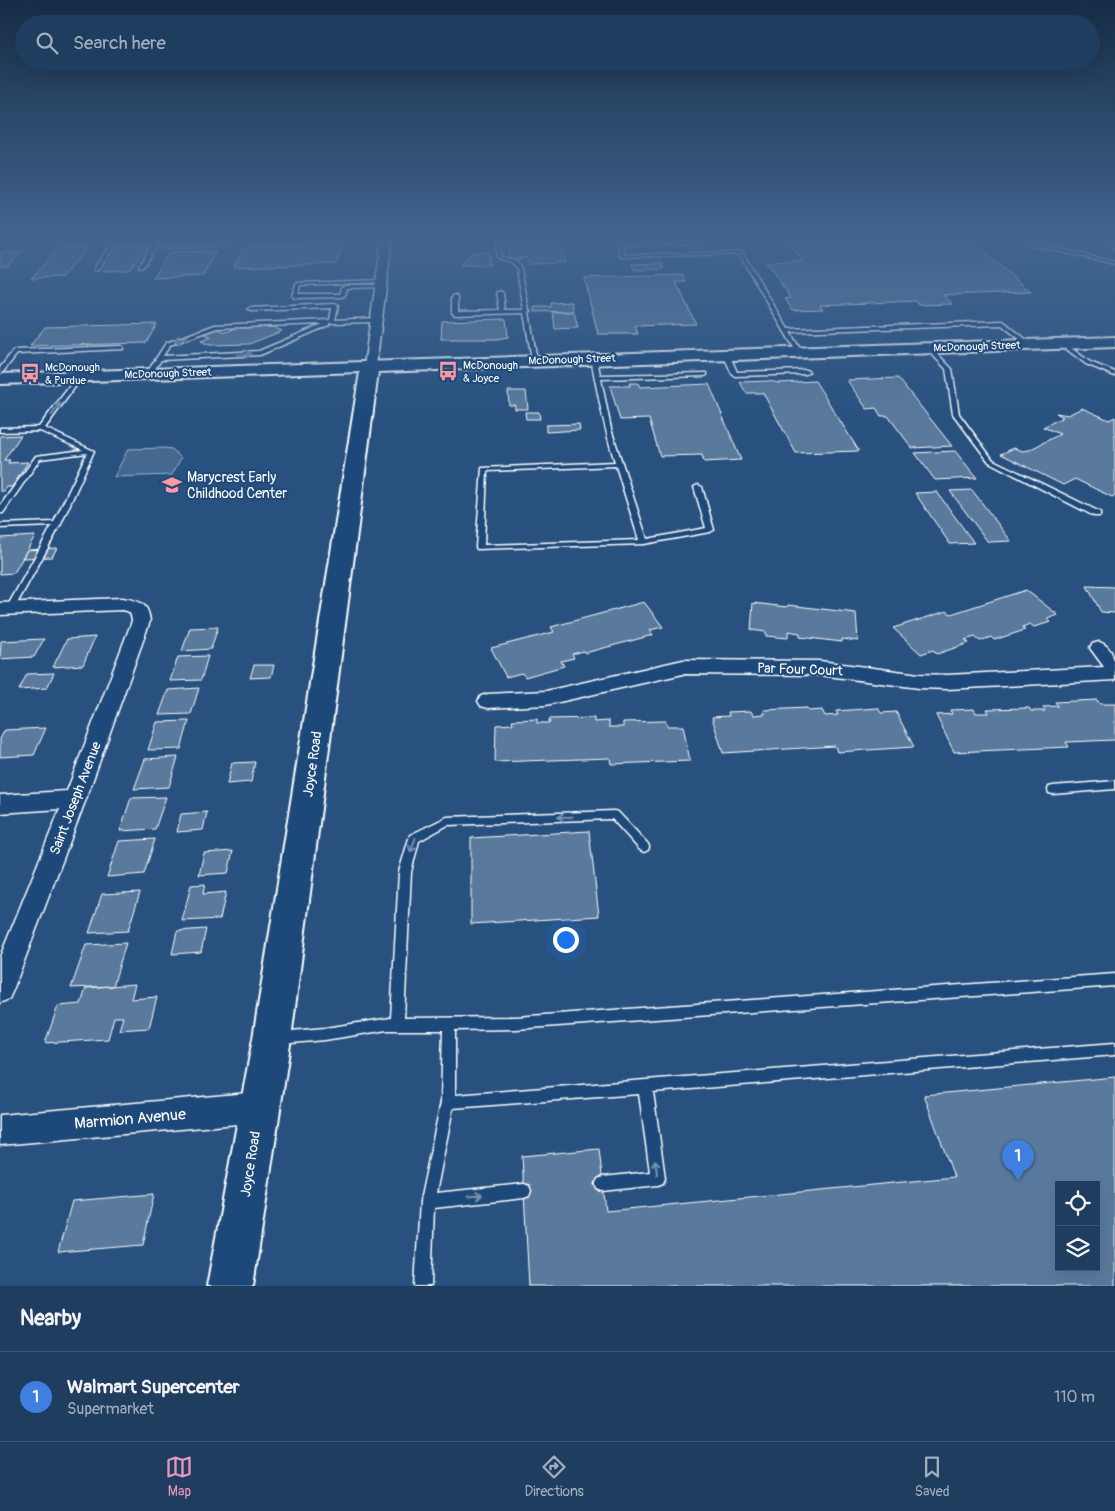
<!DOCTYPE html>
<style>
:root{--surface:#1e3d5f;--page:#264465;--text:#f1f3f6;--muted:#a1aebd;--line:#3c5674;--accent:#e797bd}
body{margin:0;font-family:Pangolin,sans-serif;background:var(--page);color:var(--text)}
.controls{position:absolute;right:15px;bottom:15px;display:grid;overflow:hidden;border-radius:0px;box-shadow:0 5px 20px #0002}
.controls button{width:45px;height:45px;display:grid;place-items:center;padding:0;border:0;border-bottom:1px solid var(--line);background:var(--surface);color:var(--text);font:25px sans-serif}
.you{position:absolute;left:565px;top:939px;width:18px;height:18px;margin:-12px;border:4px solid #fff;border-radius:50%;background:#1a73e8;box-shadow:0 0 0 8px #1a73e833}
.badge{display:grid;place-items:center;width:32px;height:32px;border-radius:50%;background:var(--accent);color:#fff;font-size:16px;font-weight:700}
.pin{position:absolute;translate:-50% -41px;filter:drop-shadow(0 1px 2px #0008)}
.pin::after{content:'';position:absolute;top:26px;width:18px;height:15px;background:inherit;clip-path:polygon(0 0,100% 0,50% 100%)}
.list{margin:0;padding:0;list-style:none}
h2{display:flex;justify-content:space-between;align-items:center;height:65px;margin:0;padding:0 20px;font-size:21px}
h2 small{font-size:16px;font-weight:400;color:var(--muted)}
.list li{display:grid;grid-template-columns:32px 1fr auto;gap:15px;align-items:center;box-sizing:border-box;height:90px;padding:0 20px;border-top:1px solid var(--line)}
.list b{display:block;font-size:19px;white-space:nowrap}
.list p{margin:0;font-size:16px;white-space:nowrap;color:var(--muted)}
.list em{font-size:16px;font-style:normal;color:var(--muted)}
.icon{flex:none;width:28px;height:28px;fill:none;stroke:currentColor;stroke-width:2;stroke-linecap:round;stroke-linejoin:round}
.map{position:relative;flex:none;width:1115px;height:1286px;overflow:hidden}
.search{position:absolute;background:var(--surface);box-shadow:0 5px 20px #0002;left:15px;right:15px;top:15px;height:55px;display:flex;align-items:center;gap:12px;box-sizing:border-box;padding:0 18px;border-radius:28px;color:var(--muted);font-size:19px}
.sheet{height:155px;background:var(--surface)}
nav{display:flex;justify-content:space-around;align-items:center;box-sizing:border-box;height:70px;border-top:1px solid var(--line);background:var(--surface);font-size:14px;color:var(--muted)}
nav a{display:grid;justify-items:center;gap:2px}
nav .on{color:var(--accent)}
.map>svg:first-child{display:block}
.green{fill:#446890;stroke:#a2b4c8}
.building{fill:#5a7a9d;stroke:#fff;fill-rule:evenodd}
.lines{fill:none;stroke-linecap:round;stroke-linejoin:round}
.lane-casing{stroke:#fff;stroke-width:3}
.street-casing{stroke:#fff;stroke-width:3}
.secondary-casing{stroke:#fff;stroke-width:4}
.lane{fill:#1f4a7a;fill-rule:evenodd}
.street{fill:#1f4a7a;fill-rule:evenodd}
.secondary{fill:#1f4a7a;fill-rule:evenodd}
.oneway{stroke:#7992af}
.labels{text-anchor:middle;stroke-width:4;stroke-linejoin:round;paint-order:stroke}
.far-street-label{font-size:11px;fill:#fff;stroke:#1f4a7a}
.far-poi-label{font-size:11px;fill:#fff;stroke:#1f4a7a;text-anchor:start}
.poi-label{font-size:14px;fill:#fff;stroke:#1f4a7a;text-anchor:start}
.street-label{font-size:14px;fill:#fff;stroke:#1f4a7a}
.near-street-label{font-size:16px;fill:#fff;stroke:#1f4a7a}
</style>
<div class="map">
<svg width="1115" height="1286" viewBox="0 0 1115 1286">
<rect width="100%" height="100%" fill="#28517f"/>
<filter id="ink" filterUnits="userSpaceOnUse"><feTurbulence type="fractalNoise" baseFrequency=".02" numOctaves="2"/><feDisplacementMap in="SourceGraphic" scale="10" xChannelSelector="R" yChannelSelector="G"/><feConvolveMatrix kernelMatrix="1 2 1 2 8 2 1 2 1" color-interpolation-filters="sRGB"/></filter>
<g filter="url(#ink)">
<!-- green -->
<path class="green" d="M163,448L172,449L181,458L172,475L114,477L128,449Z"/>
<!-- building -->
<path class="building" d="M509,240H559L565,263L528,264L527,258L509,259Z
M787,240H970L1031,292L943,295L953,304L919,305L916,301L820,305L823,309L793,310L785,299L791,298L766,262L803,261Z
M344,243L336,264L234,267L244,247Z
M149,245L129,270L103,271L121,246Z
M60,247H88L62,277L31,278Z
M216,251L203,276L153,278L169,252Z
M22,252L8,266H0V253Z
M473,252H489L490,265H460Z
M662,263L664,269L634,270L632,264Z
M683,275L686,282H676L696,324L635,326L638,334H598L584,278Z
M572,302L574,311L535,312V307H551V303Z
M553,312H574L578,328L555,329Z
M506,319L508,337L496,339H441L442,321Z
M157,324L146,343L30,346L45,327Z
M274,327L282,331L249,344L209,345L201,341L212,337L203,333L216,328L226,332L236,328Z
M898,378L952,446L912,448L888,416H881L876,408L867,409L847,380Z
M769,381L779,383L815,381L859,451L796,453L763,393H746L740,382Z
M629,383H638L640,387L709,384L741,460L704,462L702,455L660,456L649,419L620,420L610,386H630Z
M508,391H526L528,409H515V405H509Z
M1082,408L1109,420L1115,417V495L1112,497L1075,479L1063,485L1001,454L1014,448L1023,451L1029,450L1060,434L1043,427L1063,417L1056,413L1068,415Z
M525,412H539L540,419H526Z
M579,424L580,430L546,432V425Z
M21,435L4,460H10L8,463L28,462L12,487H7L4,491H0V436Z
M955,451L977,478L935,480L915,453Z
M972,490L1011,541L988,542L950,491Z
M937,492L974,543L950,544L915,493Z
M35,536L14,573L0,574V538Z
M57,548L52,557L22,558L27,550Z
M1087,586L1115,587V613L1101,612Z
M1026,590L1058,615L1047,619L1051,622L1034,627L1030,624L1022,627L1025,630L994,640L991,637L980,641L975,637L965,640L969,643L937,654L933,650L921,654L893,628L947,611L951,614Z
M644,602L663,627L650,630L653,635L585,653L584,651L572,654L574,658L561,661L564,666L525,677L522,673L506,677L491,648L554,632L551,627Z
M753,603L787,607L788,605L856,613L858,641L842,639V642L800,637V633L788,631V638L766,636V632L751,630Z
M218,627L211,649L182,651L190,628Z
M95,637L83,665L53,667L67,639Z
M44,639L34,657L0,659L1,641Z
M208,656L201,680L170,681L178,657Z
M254,665H274L271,677L250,678Z
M54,673L47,688L19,690L27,674Z
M199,688L191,714L159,715L168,690Z
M1097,700L1100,704H1115V740L1066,742L1069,747L954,752L936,715L952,714L950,710L974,709L976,713H989L987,709L1029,708L1031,711H1045L1043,707L1058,706L1055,702Z
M807,708L808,711L822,710L825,716L838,715L836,711L878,708L881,713L896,712L914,747L837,752L835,746L723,753L712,717L729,716L728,712L751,711L753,715L765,714L764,710Z
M594,718V722L609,721V727H623V722L666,721L667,726H683L690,761L611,764L610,758L495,762L496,725L513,724L512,720L537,719V723H550L549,719Z
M189,721L181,749L148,750L157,722Z
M46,728L34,755L0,757V739L5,730Z
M178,757L169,787L134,789L145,759Z
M255,762L251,782L227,784L232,763Z
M166,797L155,829L120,831L131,798Z
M207,812L203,830L177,832L181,814Z
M589,831L599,916L471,924V838Z
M155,839L144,874L107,877L119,841Z
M233,851L228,873L199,875L204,853Z
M205,884L203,894L226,892L220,919L182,921L191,885Z
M140,892L128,931L89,933L102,894Z
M206,929L201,952L172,954L177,931Z
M126,943L113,986L71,988L86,945Z
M135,984L131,999L157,997L149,1028L119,1030L123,1017H114L108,1039L45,1043L58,1006L81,1004L86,988Z
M1115,1077V1286H529L522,1156L599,1149L606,1211L954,1177L924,1095ZM1059,1185H1096V1267H1059Z
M154,1194L143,1245L58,1252L72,1201Z"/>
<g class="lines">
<defs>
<path id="lane" d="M115,240H120L98,270H94V268Z
M155,240H160L157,246L224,244L225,240H230L225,246L155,248L143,267H139V266Z
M498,240H502L500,250L501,257L517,261L521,269L529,310L531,311L529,312L537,361L532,360L524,313L455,315L452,313V297L455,295L458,297V311L500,310L497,293L500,291L503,293L505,310H524L517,269L513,263L497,258L496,250Z
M616,240H620L621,244L706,241L708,242L706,243L622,246L624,255L742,252L788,329L1003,321L1033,345L1028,346L1002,325L790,332L802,352L797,353L739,254L622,257L620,256Z
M1023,240H1028L1030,242L1115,262V264L1026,244Z
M1101,240H1107L1115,246V249Z
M382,280H384V282L300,285L298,294H340L342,287L345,285H381L383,286L381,287L347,288L345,295L342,297L295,298L292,296L296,284L298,283Z
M335,304L338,306L335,320L376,318L379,320L376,322L329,323V325L260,355L161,360L151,375L146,374L166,343L215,325L330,320L332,308L251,311L248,309L249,308ZM323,324L259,351L163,356L170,345L218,328Z
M1063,342L1090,362L1115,372V376L1086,364L1061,345L1060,344Z
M121,346L123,347V349L17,354L2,373L0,374V368L13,351L15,350Z
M927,347H931L952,369L959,414L993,460L1100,512V516H1094L989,462L953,414L946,369L927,349Z
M724,353L729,354L737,372L806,370L809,372L806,374L735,376L732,374L723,354Z
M594,357L597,359L600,375L707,373V375L705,376L601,379L611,429L647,539L706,528L694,487L698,485L702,487L714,530L710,532L644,544L477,549L476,547L482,468L615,462C604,428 598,394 591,359ZM616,466L639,540L484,545L487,471Z
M78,375L83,376L45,428L94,451L61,524L14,609L10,612L7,611L6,609L52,526L0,528V524L54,522L87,453L40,459L3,513H0V506L36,456L83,450L40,431L0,432V428L39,427Z
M1115,781V789L1053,794L1049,793L1048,790L1049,787L1053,786Z
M614,811L618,812L648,844L649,847L648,850L644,852L640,850L612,819L448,825L419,841L411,872L404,1018L516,1017L1115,974V986L516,1029L455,1030V1095L1115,1043V1055L653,1092L665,1178L663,1183L658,1185L603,1191L598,1189L596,1184L598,1179L603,1177L650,1172L639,1094L453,1108L436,1193L524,1184L529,1186L531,1191L529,1196L524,1198L434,1208L431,1286H415L420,1201L441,1102L443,1030H387L325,1040L280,1044L275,1043L274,1038L275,1033L280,1032L325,1028L391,1018L399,872L410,835L447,817Z"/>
<path id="street" d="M382,240H392L376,366L370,370L364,366Z
M122,598C139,601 148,602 150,621L86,799L13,990L9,999L0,1003V957L60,809L0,813V795L67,791L132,621C131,613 130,611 122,610L0,615V603Z
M1099,642C1115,647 1115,664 1115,680L947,689L919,688L820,675L683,674L546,705L488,708L481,706L478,701L481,696L488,694L546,691L683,660L820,661L919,674L947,675L1104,667L1090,648L1092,644Z
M260,1092L270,1097L275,1107L270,1117L260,1122L0,1145V1115Z"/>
<path id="secondary" d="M1115,337V347L378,372L291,1038L253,1286H207L253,1038L360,372L0,384V374Z"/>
</defs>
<!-- lane casing -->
<use href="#lane" class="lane-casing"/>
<!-- street casing -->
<use href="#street" class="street-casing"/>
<!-- secondary casing -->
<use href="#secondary" class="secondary-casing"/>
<!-- lane -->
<use href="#lane" class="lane"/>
<!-- street -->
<use href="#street" class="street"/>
<!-- secondary -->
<use href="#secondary" class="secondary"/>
</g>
<!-- one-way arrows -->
<defs><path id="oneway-shaft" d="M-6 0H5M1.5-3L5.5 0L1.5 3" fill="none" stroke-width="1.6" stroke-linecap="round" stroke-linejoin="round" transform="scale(1.25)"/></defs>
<g class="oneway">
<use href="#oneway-shaft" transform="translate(181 339) rotate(159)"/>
<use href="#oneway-shaft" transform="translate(244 354) rotate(-3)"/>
<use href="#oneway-shaft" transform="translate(56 409) rotate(-54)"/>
<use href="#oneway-shaft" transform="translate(565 817) rotate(178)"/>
<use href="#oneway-shaft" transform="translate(413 845) rotate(110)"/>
<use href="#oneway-shaft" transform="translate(656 1167) rotate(-98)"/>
<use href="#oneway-shaft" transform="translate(475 1196) rotate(-6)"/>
</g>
</g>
<!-- sky -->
<linearGradient id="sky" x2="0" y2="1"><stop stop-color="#162d46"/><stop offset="0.57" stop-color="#426590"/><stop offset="1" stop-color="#426590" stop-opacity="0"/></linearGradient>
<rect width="1115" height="421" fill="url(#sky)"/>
<!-- icons -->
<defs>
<symbol id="bus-bare" viewBox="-9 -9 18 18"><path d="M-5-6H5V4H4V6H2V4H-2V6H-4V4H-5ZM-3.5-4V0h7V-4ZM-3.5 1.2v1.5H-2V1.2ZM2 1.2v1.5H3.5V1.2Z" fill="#ff9aa2" stroke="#1f4a7a" stroke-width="2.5" paint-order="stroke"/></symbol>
<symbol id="school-bare" viewBox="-9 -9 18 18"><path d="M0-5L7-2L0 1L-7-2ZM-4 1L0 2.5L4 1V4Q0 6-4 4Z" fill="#ff9aa2" stroke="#1f4a7a" stroke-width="2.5" paint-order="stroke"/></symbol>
</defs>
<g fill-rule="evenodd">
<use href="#bus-bare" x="434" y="357" width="28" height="28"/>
<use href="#bus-bare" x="16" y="359" width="28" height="28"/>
<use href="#school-bare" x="158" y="471" width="28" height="28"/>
</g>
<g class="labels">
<!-- far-street labels -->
<g class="far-street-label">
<text transform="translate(977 346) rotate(-2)" y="4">McDonough Street</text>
<text transform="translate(572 359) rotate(-2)" y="4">McDonough Street</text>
<text transform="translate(168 373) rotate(-2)" y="4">McDonough Street</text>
</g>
<!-- far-poi labels -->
<g class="far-poi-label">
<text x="463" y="369">McDonough<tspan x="463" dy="13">&amp; Joyce</tspan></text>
<text x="45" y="371">McDonough<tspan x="45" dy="13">&amp; Purdue</tspan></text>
</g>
<!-- poi labels -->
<g class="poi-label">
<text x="187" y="482">Marycrest Early<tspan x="187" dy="16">Childhood Center</tspan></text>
</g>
<!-- street labels -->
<g class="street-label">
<text transform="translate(800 669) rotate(2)" y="5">Par Four Court</text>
<text transform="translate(312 764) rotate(-82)" y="5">Joyce Road</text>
<text transform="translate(75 798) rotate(-69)" y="5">Saint Joseph Avenue</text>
<text transform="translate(250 1164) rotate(-81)" y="5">Joyce Road</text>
</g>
<!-- near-street labels -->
<g class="near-street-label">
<text transform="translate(130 1118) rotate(-5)" y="6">Marmion Avenue</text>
</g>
</g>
</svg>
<div class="controls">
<button><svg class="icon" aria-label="locate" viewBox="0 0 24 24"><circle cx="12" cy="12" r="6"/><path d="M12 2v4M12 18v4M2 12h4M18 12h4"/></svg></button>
<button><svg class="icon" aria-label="layers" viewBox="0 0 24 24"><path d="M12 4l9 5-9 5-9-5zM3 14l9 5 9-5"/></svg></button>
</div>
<div class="you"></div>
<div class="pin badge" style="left:1018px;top:1181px;background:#3f7fe0">1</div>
<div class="search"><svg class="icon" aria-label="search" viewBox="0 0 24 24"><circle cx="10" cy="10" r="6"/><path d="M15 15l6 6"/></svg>Search here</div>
</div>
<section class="sheet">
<h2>Nearby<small></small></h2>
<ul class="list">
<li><span class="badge" style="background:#3f7fe0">1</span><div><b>Walmart Supercenter</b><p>Supermarket</p></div><em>110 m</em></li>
</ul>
</section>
<nav>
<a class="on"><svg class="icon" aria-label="map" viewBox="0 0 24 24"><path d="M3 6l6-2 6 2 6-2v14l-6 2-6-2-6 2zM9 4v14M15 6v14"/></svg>Map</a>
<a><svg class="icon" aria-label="directions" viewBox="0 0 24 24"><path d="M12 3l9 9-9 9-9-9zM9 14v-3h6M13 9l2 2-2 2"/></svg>Directions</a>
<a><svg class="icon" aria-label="saved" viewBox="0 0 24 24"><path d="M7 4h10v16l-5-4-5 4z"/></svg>Saved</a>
</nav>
